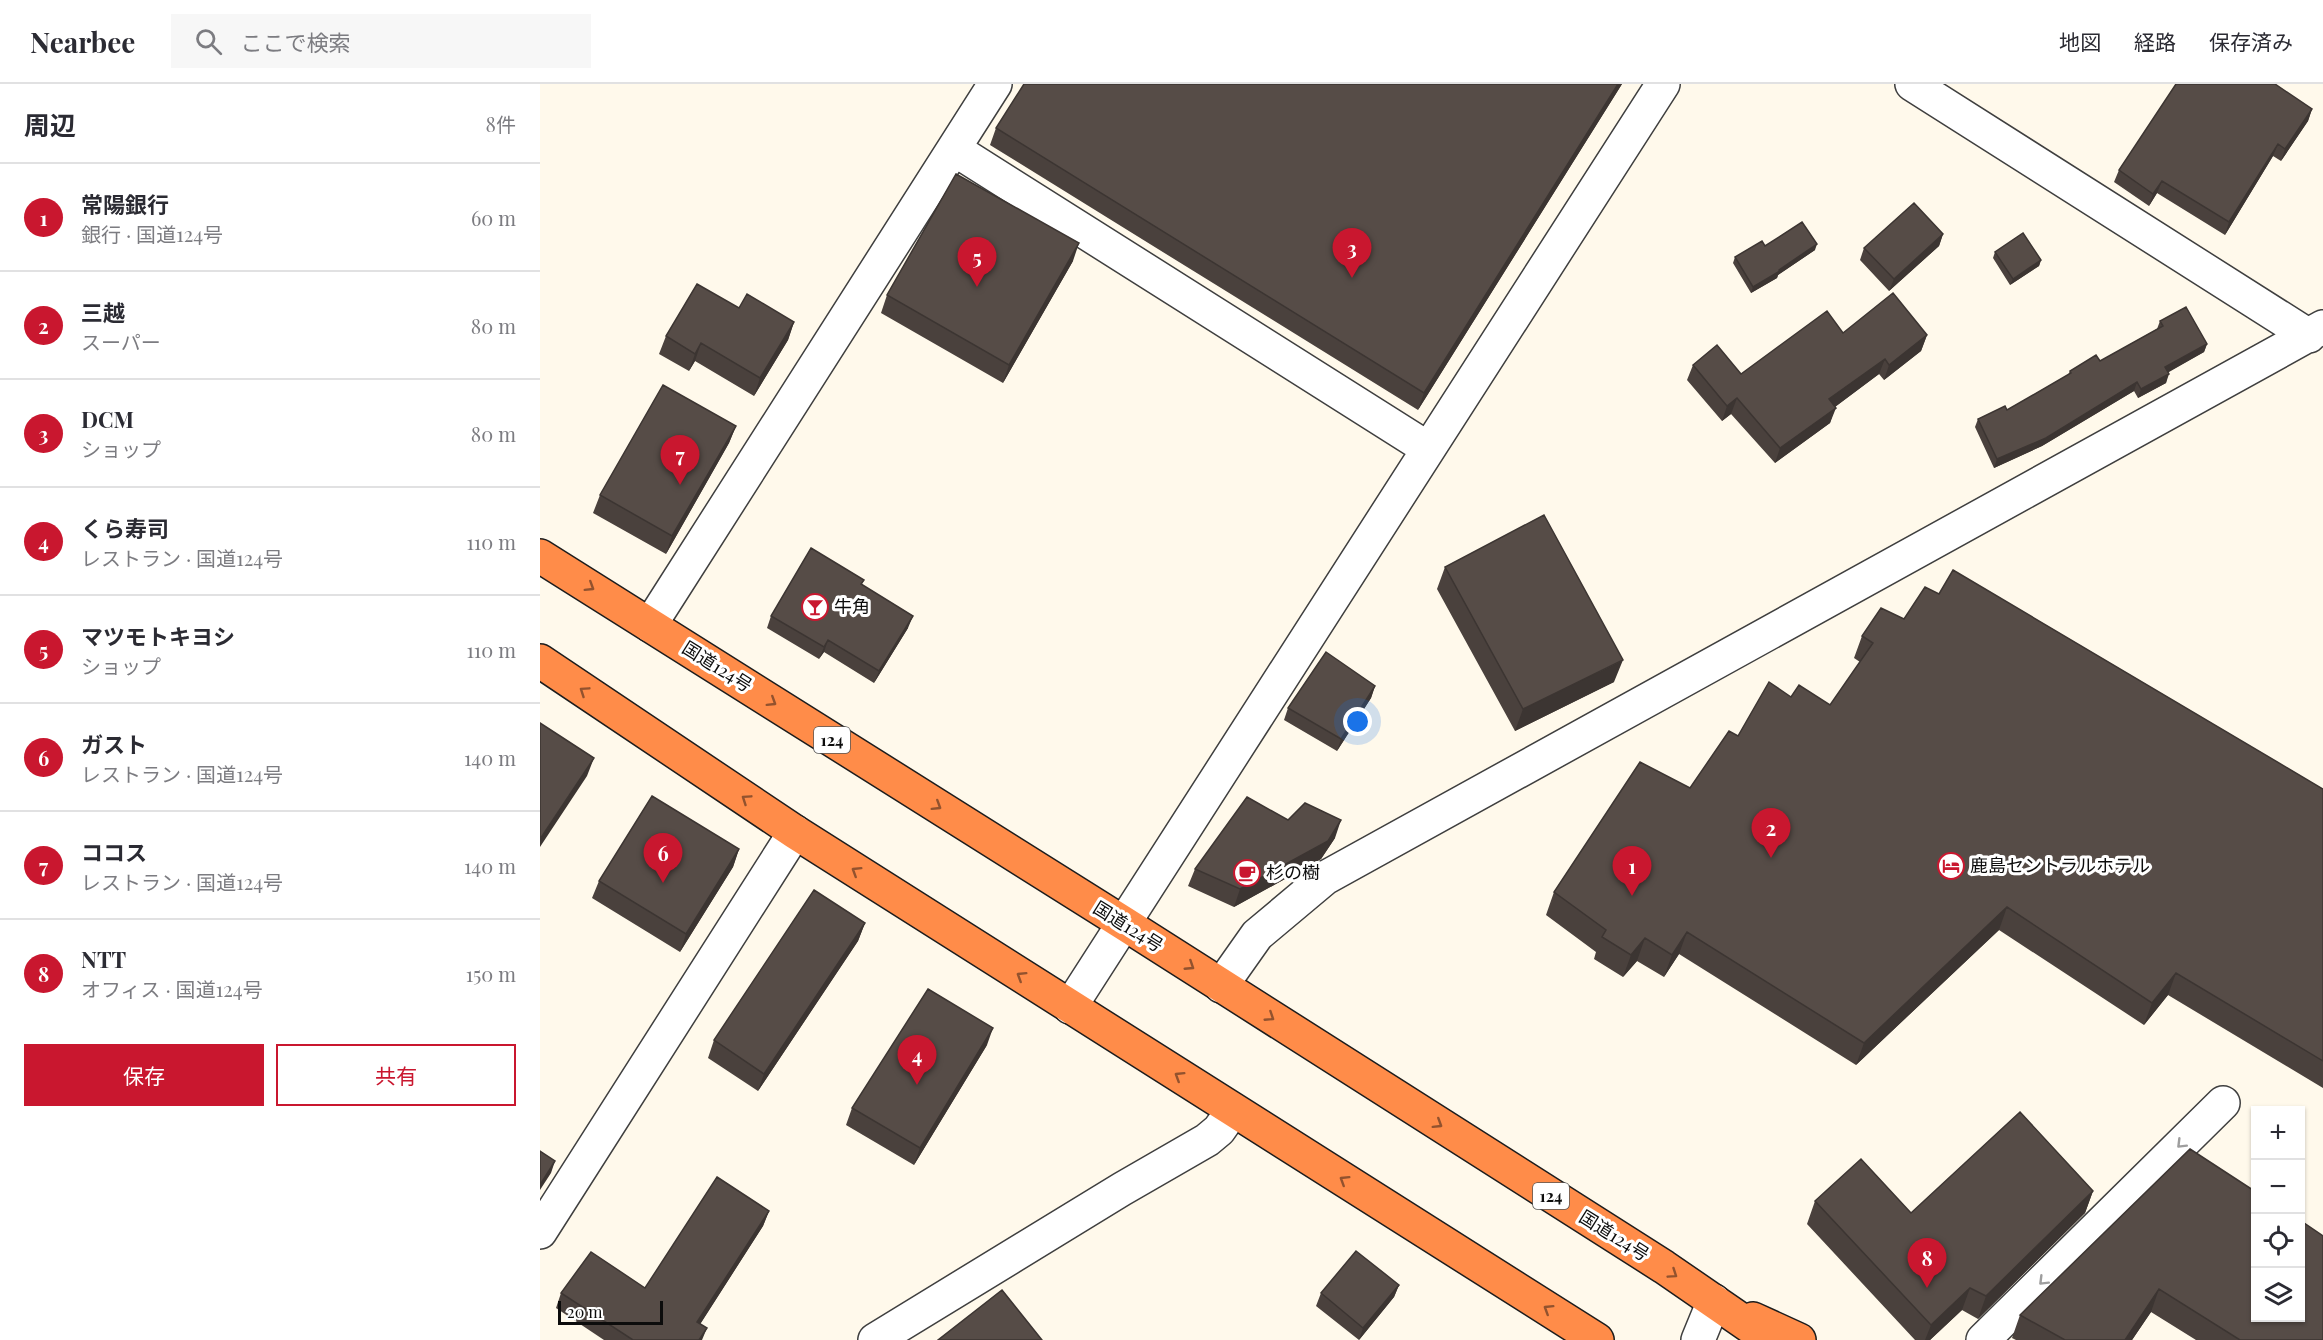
<!DOCTYPE html>
<html lang="ja">
<meta charset="utf-8">
<style>
:root{--surface:#fff;--page:#f7f7f7;--text:#2b2b33;--muted:#7c7c81;--line:#e1e1e2;--accent:#c9172f}
body{margin:0;font-family:"Playfair Display","Noto Sans JP",serif;background:var(--page);color:var(--text)}
.controls{position:absolute;right:18px;bottom:18px;display:grid;overflow:hidden;border-radius:0px;box-shadow:0 2px 4px #0004}
.controls button{width:54px;height:54px;display:grid;place-items:center;padding:0;border:0;border-bottom:2px solid var(--line);background:var(--surface);color:var(--text);font:30px sans-serif}
.scale{position:absolute;left:18px;bottom:15px;width:105px;box-sizing:border-box;padding-left:6px;border:3px solid #0c0c0c;border-top:0;font-size:16px;line-height:21px;white-space:nowrap;color:#0c0c0c;-webkit-text-stroke:4px #fff;paint-order:stroke}
.you{position:absolute;left:818px;top:638px;width:21px;height:21px;margin:-15px;border:4px solid #fff;border-radius:50%;background:#1a73e8;box-shadow:0 0 0 9px #1a73e833}
.badge{display:grid;place-items:center;width:39px;height:39px;border-radius:50%;background:var(--accent);color:#fff;font-size:20px;font-weight:700}
.pin{position:absolute;translate:-50% -50px;filter:drop-shadow(0 2px 3px #0008)}
.pin::after{content:'';position:absolute;top:32px;width:21px;height:18px;background:inherit;clip-path:polygon(0 0,100% 0,50% 100%)}
.list{margin:0;padding:0;list-style:none}
h2{display:flex;justify-content:space-between;align-items:center;height:78px;margin:0;padding:0 24px;font-size:26px}
h2 small{font-size:20px;font-weight:400;color:var(--muted)}
.list li{display:grid;grid-template-columns:39px 1fr auto;gap:18px;align-items:center;box-sizing:border-box;height:108px;padding:0 24px;border-top:2px solid var(--line)}
.list b{display:block;font-size:22px;white-space:nowrap}
.list p{margin:0;font-size:20px;white-space:nowrap;color:var(--muted)}
.list em{font-size:20px;font-style:normal;color:var(--muted)}
.actions{display:flex;gap:12px;padding:18px 24px}
.actions a{flex:1;padding:14px 0;border:2px solid var(--accent);border-radius:0px;text-align:center;font-size:21px;color:var(--accent)}
.actions .main{background:var(--accent);color:#fff}
.icon{flex:none;width:33px;height:33px;fill:none;stroke:currentColor;stroke-width:2;stroke-linecap:round;stroke-linejoin:round}
.map{position:relative;flex:none;width:1783px;height:1256px;overflow:hidden}
header{display:flex;align-items:center;gap:36px;box-sizing:border-box;height:84px;padding:0 30px;background:var(--surface);border-bottom:2px solid var(--line)}
header strong{font-size:28px}
nav{display:flex;gap:33px;margin-inline-start:auto;font-size:21px}
.search{width:420px;height:54px;background:var(--page);display:flex;align-items:center;gap:15px;box-sizing:border-box;padding:0 21px;border-radius:0px;color:var(--muted);font-size:22px}
main{display:flex}
aside{flex:1;background:var(--surface)}
.map>svg:first-child{display:block}
.lines{fill:none;stroke-linecap:round;stroke-linejoin:round}
.minor-casing{stroke:#3f3f3f;stroke-width:36}
.highway-casing{stroke:#1d1d1d;stroke-width:36}
.minor{stroke:#fff;stroke-width:33}
.highway{stroke:#ff8c49;stroke-width:33}
.wall{fill:#4a413d}
.shaded-wall{fill:#3c3532}
.building{fill:#564c47;stroke:#3c3532;stroke-width:1.5}
.oneway{stroke:#92522e}
.oneway2{stroke:#9e9e9e}
.labels{text-anchor:middle;stroke-width:6;stroke-linejoin:round;paint-order:stroke}
.shield{fill:#fff;stroke:#555;stroke-width:1.5}
.shield-label{font-size:16px;font-weight:bold;fill:#0c0c0c}
.poi-label{font-size:18px;fill:#0c0c0c;stroke:#fff;text-anchor:start}
.street-label{font-size:18px;fill:#0c0c0c;stroke:#fff}
</style>
<header>
<strong>Nearbee</strong>
<div class="search"><svg class="icon" aria-label="search" viewBox="0 0 24 24"><circle cx="10" cy="10" r="6"/><path d="M15 15l6 6"/></svg>ここで検索</div>
<nav><a>地図</a><a>経路</a><a>保存済み</a></nav>
</header>
<main>
<aside>
<h2>周辺<small>8件</small></h2>
<ul class="list">
<li><span class="badge">1</span><div><b>常陽銀行</b><p>銀行 · 国道124号</p></div><em>60 m</em></li>
<li><span class="badge">2</span><div><b>三越</b><p>スーパー</p></div><em>80 m</em></li>
<li><span class="badge">3</span><div><b>DCM</b><p>ショップ</p></div><em>80 m</em></li>
<li><span class="badge">4</span><div><b>くら寿司</b><p>レストラン · 国道124号</p></div><em>110 m</em></li>
<li><span class="badge">5</span><div><b>マツモトキヨシ</b><p>ショップ</p></div><em>110 m</em></li>
<li><span class="badge">6</span><div><b>ガスト</b><p>レストラン · 国道124号</p></div><em>140 m</em></li>
<li><span class="badge">7</span><div><b>ココス</b><p>レストラン · 国道124号</p></div><em>140 m</em></li>
<li><span class="badge">8</span><div><b>NTT</b><p>オフィス · 国道124号</p></div><em>150 m</em></li>
</ul>
<div class="actions"><a class="main">保存</a><a>共有</a></div>
</aside>
<div class="map">
<svg width="1783" height="1256" viewBox="0 0 1783 1256">
<rect width="100%" height="100%" fill="#fff9eb"/>
<g class="lines">
<defs>
<path id="minor" d="M1372,0L1769,252
M414,65L887,364
M110,541L455,0
M681,902L717,851L785,794L1783,243
M530,923L1123,0
M0,1148L255,748
M335,1256L582,1105L667,1056L679,1046L693,1026
M1158,1256L1174,1217
M1443,1256L1683,1019"/>
<path id="highway" d="M0,472L585,840L1124,1183L1230,1256
M0,577L255,748L1057,1256
M1213,1235L1259,1256"/>
</defs>
<!-- minor casing -->
<use href="#minor" class="minor-casing"/>
<!-- highway casing -->
<use href="#highway" class="highway-casing"/>
<!-- minor -->
<use href="#minor" class="minor"/>
<!-- highway -->
<use href="#highway" class="highway"/>
</g>
<!-- wall -->
<path class="wall" d="M1082,0L878,326L450,61L456,44Z
M1772,25L1768,37L1741,77L1733,72L1685,151L1617,109L1609,122L1574,98L1579,86Z
M1403,150L1399,162L1349,207L1320,176L1324,164Z
M1225,162L1275,166L1238,191L1237,194L1211,209L1193,179L1195,173Z
M1455,168L1501,176L1499,182L1470,201L1453,174Z
M533,177L463,299L341,229L347,211Z
M199,224L254,238L248,256L214,312L155,277L149,287L119,270L126,252Z
M1620,237L1667,260L1664,268L1628,288L1626,299L1598,314L1594,307L1502,362L1454,384L1435,343L1438,335L1467,326L1528,291L1530,287L1560,277L1617,245Z
M1303,249L1387,251L1381,267L1344,296L1339,290L1295,323L1290,339L1235,379L1191,330L1182,337L1147,296L1153,281L1201,290Z
M196,342L189,359L126,470L53,429L60,411Z
M905,483L1074,598L975,647L897,505Z
M324,496L322,500L368,544L334,599L284,568L279,575L227,544L231,532Z
M1399,510L1783,705V1004L1628,911L1604,941L1459,846L1316,981L1139,870L1124,893L1097,877L1083,893L1054,875L1056,868L1006,831L1014,808L1150,704L1198,652L1251,613L1290,621L1320,578L1314,574L1322,552L1364,535Z
M835,602L831,614L797,667L744,636L748,624Z
M748,736L795,754L781,775L694,823L648,802L655,785Z
M199,765L193,783L140,868L52,814L59,797Z
M325,839L318,857L218,1007L168,974L174,956Z
M447,961L374,1081L306,1041L312,1024Z
M1650,1065L1783,1256H1656L1611,1228L1592,1256H1476L1472,1254L1480,1231Z
M1553,1107L1545,1129L1438,1235L1422,1226L1390,1256H1375L1267,1140L1275,1117L1371,1129Z
M229,1127L223,1142L160,1240L162,1256H64L16,1224L21,1209L105,1204Z
M859,1201L854,1213L819,1256L776,1222L781,1209Z"/>
<!-- shaded-wall -->
<path class="shaded-wall" d="M1078,0H1082L878,326L884,309Z
M1772,25L1768,37L1741,77L1745,65Z
M1738,60L1733,72L1685,151L1689,138Z
M1622,97L1617,109L1609,122L1613,110Z
M1403,150L1399,162L1349,207L1354,195Z
M539,159L533,177L463,299L469,281Z
M1277,160L1275,166L1238,191L1237,194L1211,209L1213,203Z
M1501,176L1499,182L1470,201L1473,195Z
M254,238L248,256L214,312L220,294Z
M1387,251L1381,267L1344,296L1349,281Z
M161,259L155,277L149,287L155,270Z
M1667,260L1664,268L1622,292L1625,283Z
M1345,275L1339,290L1284,331L1289,315Z
M1629,290L1626,299L1598,314L1601,305Z
M1597,298L1594,307L1502,362L1454,384L1457,375Z
M1197,314L1191,330L1182,337L1187,322Z
M1296,324L1290,339L1235,379L1240,364Z
M196,342L189,359L126,470L132,452Z
M373,532L368,544L334,599L339,587Z
M288,556L284,568L279,575L284,563Z
M1083,576L1074,598L975,647L983,625Z
M835,602L831,614L797,667L801,655Z
M54,674L47,692L0,763V755Z
M801,736L795,754L781,775L694,823L700,805Z
M199,765L193,783L140,868L146,850Z
M1467,823L1459,846L1316,981L1324,959Z
M325,839L318,857L218,1007L224,990Z
M1147,848L1139,870L1124,893L1132,871Z
M1105,854L1097,877L1083,893L1091,871Z
M1636,889L1628,911L1604,941L1612,919Z
M453,944L447,961L374,1081L380,1064Z
M15,1077L11,1089L0,1106V1101Z
M1553,1107L1545,1129L1438,1235L1446,1212Z
M229,1127L223,1142L152,1253L157,1238Z
M859,1201L854,1213L819,1256L823,1244Z
M1430,1204L1422,1226L1390,1256H1385L1391,1241Z
M1619,1205L1611,1228L1592,1256H1585Z
M167,1244L162,1256H159Z"/>
<!-- building -->
<path class="building" d="M484,0H1078L884,309L456,44Z
M1636,0H1735L1772,25L1745,65L1738,60L1689,138L1622,97L1613,110L1579,86Z
M416,90L539,159L469,281L347,211Z
M1374,119L1403,150L1354,195L1324,164Z
M1262,138L1277,160L1239,186L1240,187L1213,203L1195,173L1222,157L1225,162Z
M1483,149L1501,176L1473,195L1455,168Z
M157,200L199,224L207,210L254,238L220,294L161,259L155,270L126,252Z
M1353,209L1387,251L1349,281L1345,275L1289,315L1296,324L1240,364L1197,314L1187,322L1153,281L1177,261L1201,290L1287,227L1303,249Z
M1646,223L1667,260L1625,283L1629,290L1601,305L1597,298L1506,354L1457,375L1438,335L1465,322L1467,326L1531,289L1530,287L1556,271L1560,277L1623,242L1620,237Z
M123,301L196,342L132,452L60,411Z
M1004,431L1083,576L983,625L905,483Z
M271,464L324,496L321,500L373,532L339,587L288,556L284,563L231,532Z
M1413,486L1783,705V977L1636,889L1612,919L1467,823L1324,959L1147,848L1132,871L1105,854L1091,871L1062,853L1066,846L1014,808L1100,678L1150,704L1189,647L1198,652L1229,598L1251,613L1259,601L1290,621L1333,559L1322,552L1341,524L1364,535L1385,503L1399,510Z
M786,568L835,602L801,655L748,624Z
M0,639L54,674L0,755Z
M112,712L199,765L146,850L59,797Z
M707,713L748,736L765,719L801,736L788,757L700,805L655,785Z
M274,806L325,839L224,990L174,956Z
M388,905L453,944L380,1064L312,1024Z
M1480,1028L1553,1107L1446,1212L1430,1204L1391,1241L1275,1117L1321,1075L1371,1129Z
M1650,1065L1716,1108V1233H1761V1137L1783,1152V1256H1700L1619,1205L1585,1256H1525L1480,1231Z
M0,1067L15,1077L0,1101Z
M177,1093L229,1127L157,1238L167,1244L159,1256H93L21,1209L51,1168L105,1204Z
M816,1167L859,1201L823,1244L781,1209Z
M462,1206L502,1256H398Z"/>
<!-- one-way arrows -->
<defs><path id="oneway-chevron" d="M-2-3.5L2.5 0L-2 3.5" fill="none" stroke-width="1.6" stroke-linecap="round" stroke-linejoin="round" transform="scale(1.5)"/></defs>
<g class="oneway">
<use href="#oneway-chevron" transform="translate(50 503) rotate(32)"/>
<use href="#oneway-chevron" transform="translate(44 607) rotate(-146)"/>
<use href="#oneway-chevron" transform="translate(232 618) rotate(32)"/>
<use href="#oneway-chevron" transform="translate(206 715) rotate(-146)"/>
<use href="#oneway-chevron" transform="translate(397 722) rotate(32)"/>
<use href="#oneway-chevron" transform="translate(316 787) rotate(-148)"/>
<use href="#oneway-chevron" transform="translate(650 882) rotate(33)"/>
<use href="#oneway-chevron" transform="translate(481 892) rotate(-148)"/>
<use href="#oneway-chevron" transform="translate(730 933) rotate(33)"/>
<use href="#oneway-chevron" transform="translate(639 992) rotate(-148)"/>
<use href="#oneway-chevron" transform="translate(898 1040) rotate(32)"/>
<use href="#oneway-chevron" transform="translate(804 1096) rotate(-148)"/>
<use href="#oneway-chevron" transform="translate(1133 1190) rotate(34)"/>
<use href="#oneway-chevron" transform="translate(1008 1225) rotate(-148)"/>
</g>
<g class="oneway2">
<use href="#oneway-chevron" transform="translate(1641 1060) rotate(135)"/>
<use href="#oneway-chevron" transform="translate(1503 1197) rotate(135)"/>
</g>
<!-- icons -->
<defs>
<symbol id="bar-ring" viewBox="-11 -11 22 22"><circle r="9.5" fill="#fff" stroke="#c9172f" stroke-width="1.5"/><path d="M-6-5H6L.8 .8V4.5H3.5V6h-7V4.5H-.8V.8Z" fill="#c9172f"/></symbol>
<symbol id="hotel-ring" viewBox="-11 -11 22 22"><circle r="9.5" fill="#fff" stroke="#c9172f" stroke-width="1.5"/><path d="M-6-4.5h1.5V1H6V5H4.5V3h-9V5H-6ZM-4 0a1.8 1.8 0 1 1 3.6 0ZM.5 0V-2.5h3Q6-2.5 6 0Z" fill="#c9172f"/></symbol>
<symbol id="cafe-ring" viewBox="-11 -11 22 22"><circle r="9.5" fill="#fff" stroke="#c9172f" stroke-width="1.5"/><path d="M-5.5-4.5H6V0H3Q3 3.5 0 3.5H-2.5Q-5.5 3.5-5.5 0ZM3-3.2v2h1.7v-2ZM-6 4.5H4V6H-6Z" fill="#c9172f"/></symbol>
</defs>
<g fill-rule="evenodd">
<use href="#bar-ring" x="260" y="508" width="30" height="30"/>
<use href="#hotel-ring" x="1396" y="767" width="30" height="30"/>
<use href="#cafe-ring" x="692" y="774" width="30" height="30"/>
</g>
<g class="labels">
<!-- shield labels -->
<g class="shield">
<rect x="274" y="643" width="36" height="26" rx="4.5"/>
<rect x="993" y="1099" width="36" height="26" rx="4.5"/>
</g>
<g class="shield-label">
<text x="292" y="662">124</text>
<text x="1011" y="1118">124</text>
</g>
<!-- poi labels -->
<g class="poi-label">
<text x="294" y="529">牛角</text>
<text x="1430" y="788">鹿島セントラルホテル</text>
<text x="726" y="795">杉の樹</text>
</g>
<!-- street labels -->
<g class="street-label">
<text transform="translate(177 583) rotate(32)" y="6">国道124号</text>
<text transform="translate(588 843) rotate(32)" y="6">国道124号</text>
<text transform="translate(1074 1152) rotate(32)" y="6">国道124号</text>
</g>
</g>
</svg>
<div class="controls">
<button>+</button>
<button>−</button>
<button><svg class="icon" aria-label="locate" viewBox="0 0 24 24"><circle cx="12" cy="12" r="6"/><path d="M12 2v4M12 18v4M2 12h4M18 12h4"/></svg></button>
<button><svg class="icon" aria-label="layers" viewBox="0 0 24 24"><path d="M12 4l9 5-9 5-9-5zM3 14l9 5 9-5"/></svg></button>
</div>
<div class="scale">20 m</div>
<div class="you"></div>
<div class="pin badge" style="left:1092px;top:812px">1</div>
<div class="pin badge" style="left:1231px;top:774px">2</div>
<div class="pin badge" style="left:812px;top:194px">3</div>
<div class="pin badge" style="left:377px;top:1001px">4</div>
<div class="pin badge" style="left:437px;top:203px">5</div>
<div class="pin badge" style="left:123px;top:799px">6</div>
<div class="pin badge" style="left:140px;top:401px">7</div>
<div class="pin badge" style="left:1387px;top:1204px">8</div>
</div>
</main>
